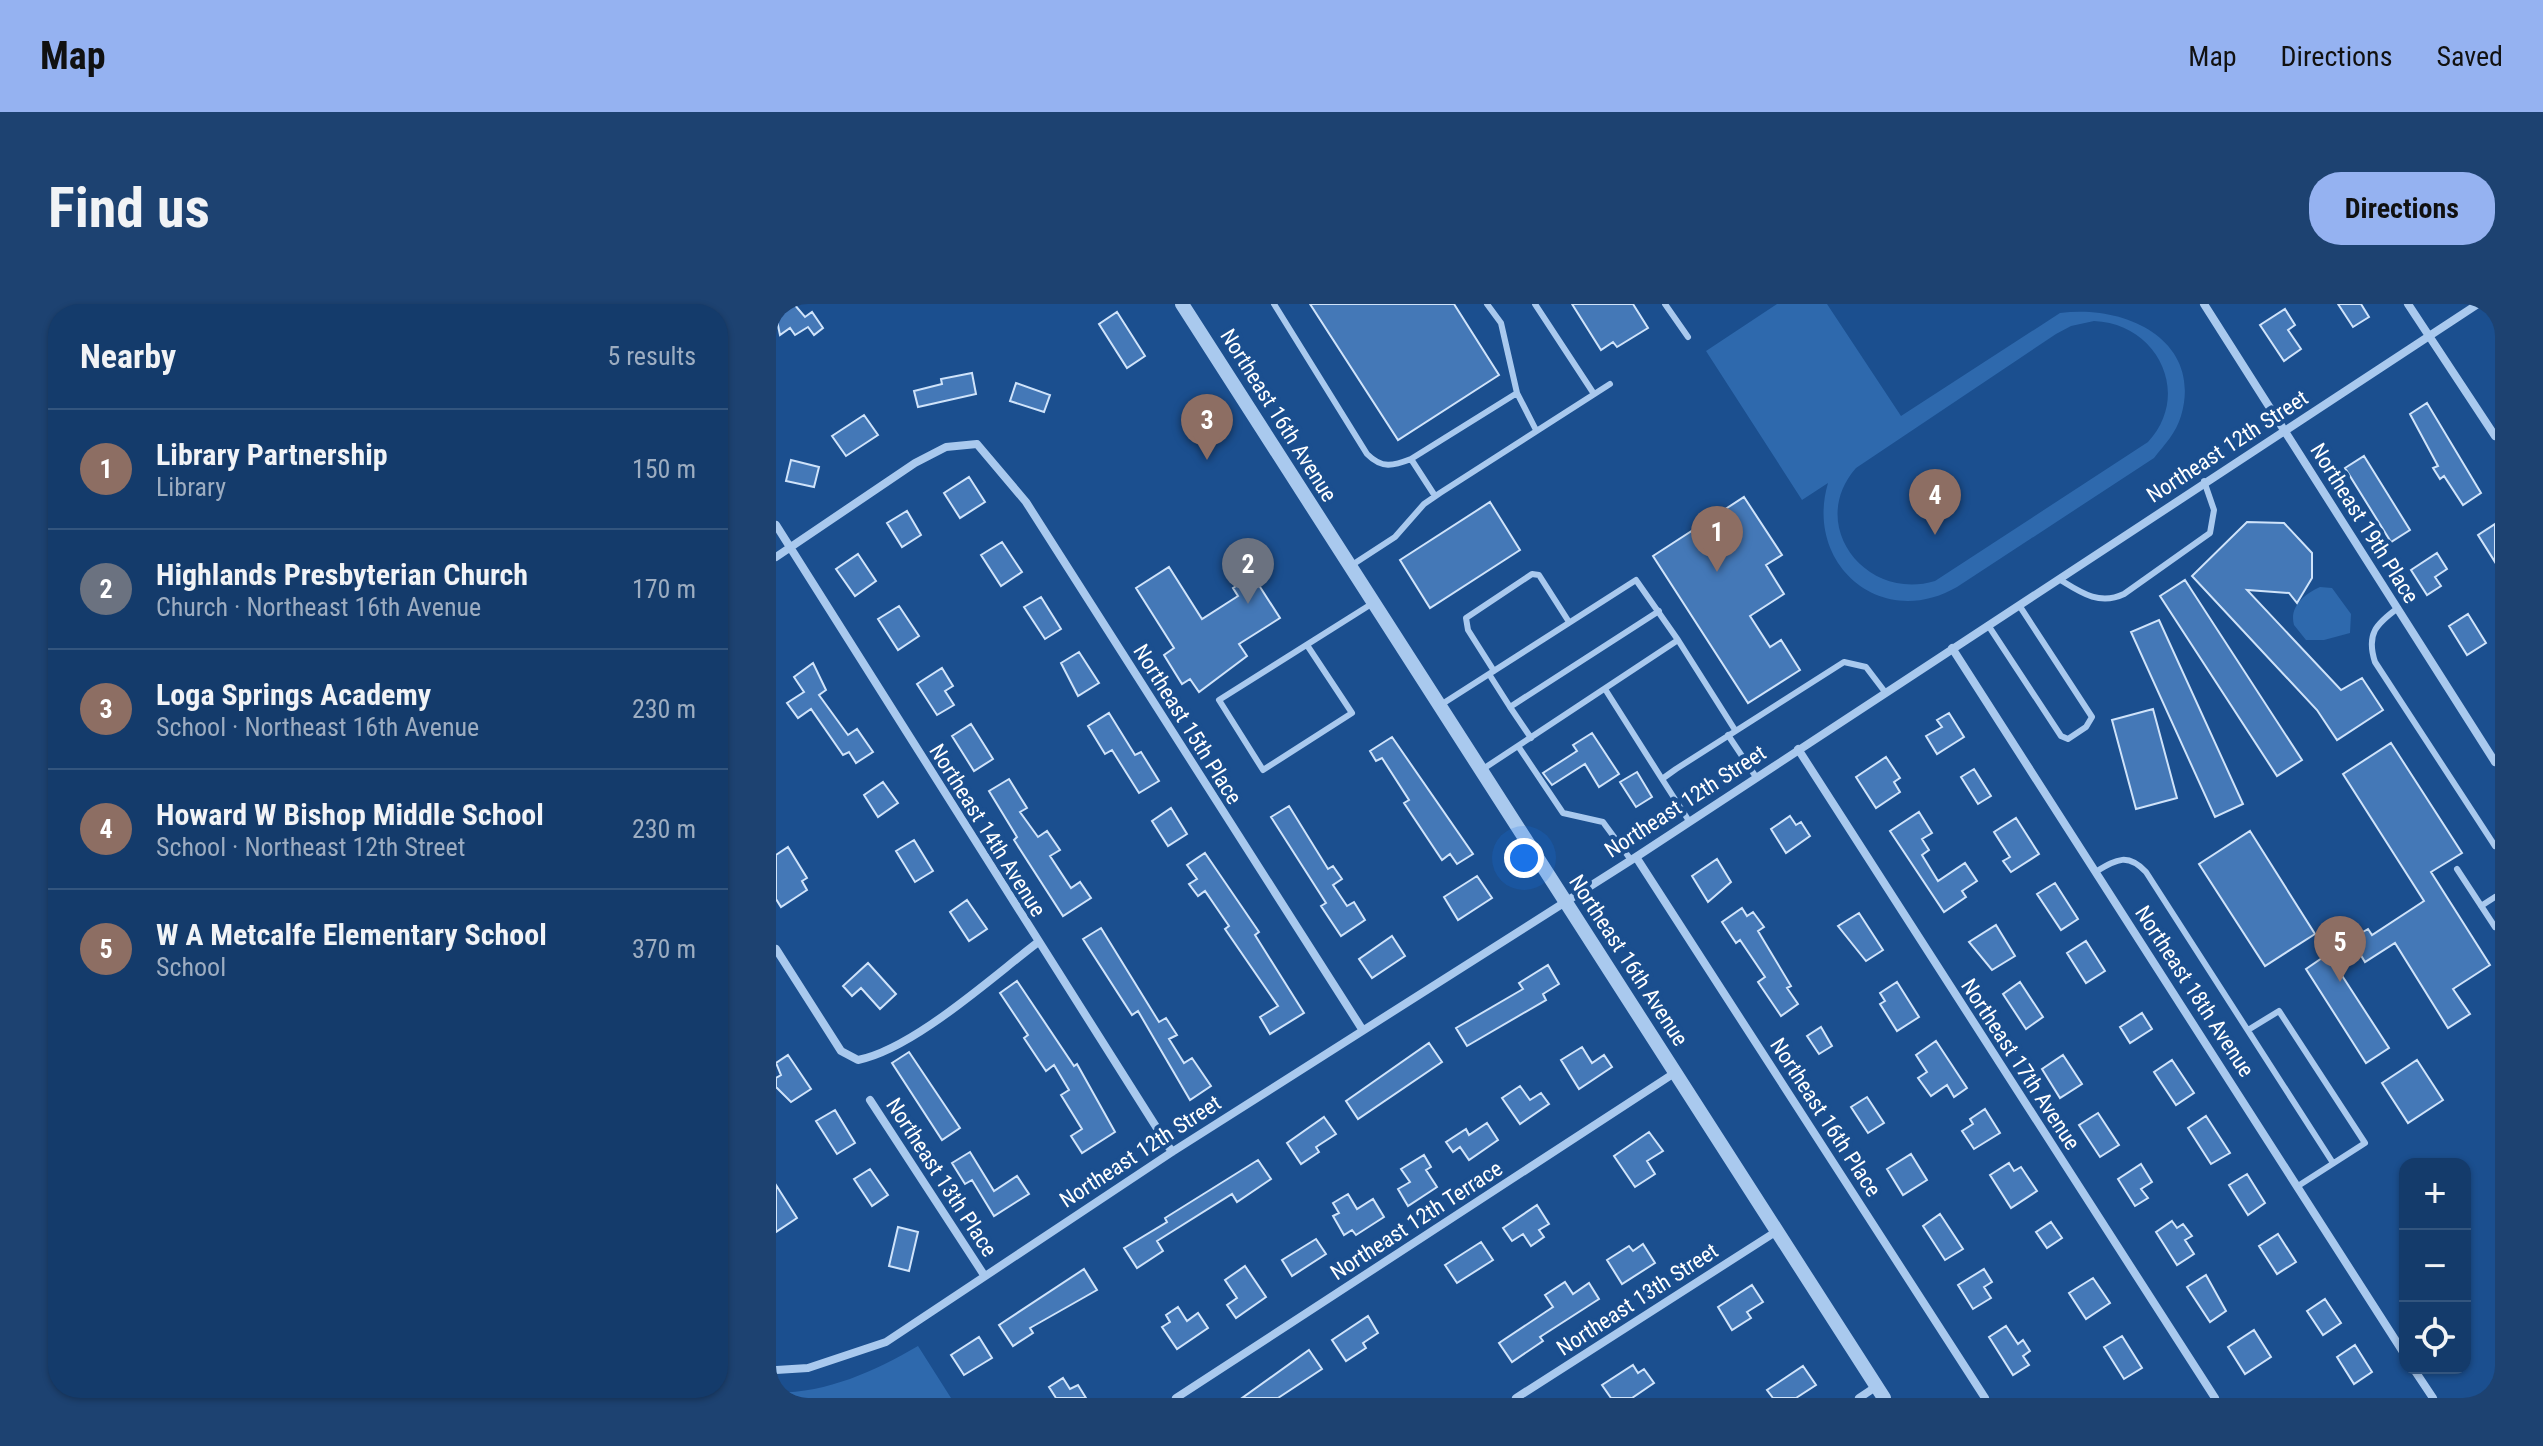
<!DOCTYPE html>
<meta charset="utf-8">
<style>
:root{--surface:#143b6b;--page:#1d4271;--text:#f1f3f6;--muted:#9dadc1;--line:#33557e;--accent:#95b2f1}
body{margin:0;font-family:"Roboto Condensed",sans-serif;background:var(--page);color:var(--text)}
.controls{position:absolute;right:24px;bottom:24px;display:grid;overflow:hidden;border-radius:16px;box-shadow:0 2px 6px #0004}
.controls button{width:72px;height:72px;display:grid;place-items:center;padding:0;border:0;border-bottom:2px solid var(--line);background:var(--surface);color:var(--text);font:40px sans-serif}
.you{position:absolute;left:748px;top:554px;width:28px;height:28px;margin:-20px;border:6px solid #fff;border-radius:50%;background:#1a73e8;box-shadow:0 0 0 12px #1a73e833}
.badge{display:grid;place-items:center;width:52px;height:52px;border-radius:50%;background:var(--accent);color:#fff;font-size:26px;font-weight:700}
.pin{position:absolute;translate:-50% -66px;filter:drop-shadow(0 2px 4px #0008)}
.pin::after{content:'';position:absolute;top:42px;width:28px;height:24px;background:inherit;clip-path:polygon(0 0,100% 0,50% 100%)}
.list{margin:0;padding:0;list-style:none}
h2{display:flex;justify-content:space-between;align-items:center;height:104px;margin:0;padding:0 32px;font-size:34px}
h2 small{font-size:26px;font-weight:400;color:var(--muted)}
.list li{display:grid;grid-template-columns:52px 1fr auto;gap:24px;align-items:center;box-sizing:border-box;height:120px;padding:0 32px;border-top:2px solid var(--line)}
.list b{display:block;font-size:30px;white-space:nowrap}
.list p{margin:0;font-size:26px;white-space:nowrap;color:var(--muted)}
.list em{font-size:26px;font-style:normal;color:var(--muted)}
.icon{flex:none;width:44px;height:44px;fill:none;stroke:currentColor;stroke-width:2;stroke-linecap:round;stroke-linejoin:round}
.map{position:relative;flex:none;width:1719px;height:1094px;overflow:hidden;border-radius:32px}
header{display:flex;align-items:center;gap:48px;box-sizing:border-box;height:112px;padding:0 40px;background:var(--accent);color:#111}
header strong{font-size:38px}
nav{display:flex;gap:44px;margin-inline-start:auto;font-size:28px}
.intro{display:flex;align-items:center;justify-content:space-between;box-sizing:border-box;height:192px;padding:0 48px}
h1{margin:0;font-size:56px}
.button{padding:20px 36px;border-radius:32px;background:var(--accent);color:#111;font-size:28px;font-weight:700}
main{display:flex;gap:48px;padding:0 48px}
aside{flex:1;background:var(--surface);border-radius:32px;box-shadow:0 2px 6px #0004}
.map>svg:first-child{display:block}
.green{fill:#2e69ad;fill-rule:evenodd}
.building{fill:#4478b7;stroke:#cfe3fa;stroke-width:2}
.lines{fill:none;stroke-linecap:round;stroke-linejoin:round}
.service{stroke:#a9c9ee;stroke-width:6}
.minor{stroke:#a9c9ee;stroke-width:8}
.tertiary{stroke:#a9c9ee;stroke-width:14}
.labels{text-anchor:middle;stroke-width:8;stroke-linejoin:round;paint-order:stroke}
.street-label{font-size:22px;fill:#fff;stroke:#1b4f8f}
</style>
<header>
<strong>Map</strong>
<nav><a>Map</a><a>Directions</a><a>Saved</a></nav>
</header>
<div class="intro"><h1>Find us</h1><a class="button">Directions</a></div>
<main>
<aside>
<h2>Nearby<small>5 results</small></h2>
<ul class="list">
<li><span class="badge" style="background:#8d6e63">1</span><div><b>Library Partnership</b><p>Library</p></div><em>150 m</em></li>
<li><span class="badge" style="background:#6b7280">2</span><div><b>Highlands Presbyterian Church</b><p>Church · Northeast 16th Avenue</p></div><em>170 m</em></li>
<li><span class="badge" style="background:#8d6e63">3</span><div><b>Loga Springs Academy</b><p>School · Northeast 16th Avenue</p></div><em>230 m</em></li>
<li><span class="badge" style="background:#8d6e63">4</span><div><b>Howard W Bishop Middle School</b><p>School · Northeast 12th Street</p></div><em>230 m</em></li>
<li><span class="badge" style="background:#8d6e63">5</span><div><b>W A Metcalfe Elementary School</b><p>School</p></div><em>370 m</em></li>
</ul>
</aside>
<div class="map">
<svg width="1719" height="1094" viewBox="0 0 1719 1094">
<rect width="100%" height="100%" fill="#1b4f8f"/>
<!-- green -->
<path class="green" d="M1001,0H1051L1125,112L1284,9C1351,0 1427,37 1405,112C1400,129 1389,140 1378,154L1181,283C1105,327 1028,260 1052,179L1026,196L930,47ZM1318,17C1380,19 1417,89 1372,138L1159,277C1090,298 1030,221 1080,164L1280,30L1295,22Z
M1544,283L1556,284L1575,310L1574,329L1548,336H1530L1518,321C1513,303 1528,290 1544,283Z
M142,1042L175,1094H0V1089C53,1088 97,1068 142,1042Z"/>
<!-- building -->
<path class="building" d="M18,0L29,13L36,8L47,24L38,31L32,23L19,31L14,24L4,31L0,12Z
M534,0H678L723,71L622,136Z
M796,0H857L872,24L841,43L837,38L825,46Z
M1562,0H1585L1593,13L1577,23Z
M1509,5L1519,21L1512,26L1525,45L1508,57L1484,21Z
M341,8L369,52L351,64L323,20Z
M196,69L200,90L142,103L138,87L166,80L165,75Z
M240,79L274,91L268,108L234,97Z
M1651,99L1705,189L1687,201L1668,172L1664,175L1657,164L1662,162L1634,110Z
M88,111L102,131L70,152L56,132Z
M1588,152L1634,226L1615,238L1569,164Z
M15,156L43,163L38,183L10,177Z
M193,173L209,198L184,214L168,189Z
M968,193L1006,251L990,261L1008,290L974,312L994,343L1005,336L1024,366L972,399L877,252Z
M714,198L744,246L654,304L624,256Z
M131,207L145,231L126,243L111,219Z
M1471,218L1508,219L1536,249V274L1521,299L1513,289L1471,286L1565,386L1586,374L1607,406L1561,436L1541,406L1416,272Z
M1719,220V258L1702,231Z
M226,238L246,268L225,282L205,251Z
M1661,249L1671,265L1659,273L1665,282L1651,291L1635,266Z
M82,250L100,277L79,292L60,265Z
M393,263L426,315L462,292L457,284L477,272L504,314L463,340L471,352L423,388L414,375L406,380L388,351L398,344L360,284Z
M1409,276L1526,456L1501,472L1384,292Z
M265,293L285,325L269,335L248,303Z
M123,302L143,332L122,346L102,315Z
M1692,310L1710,339L1691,351L1673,322Z
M1383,316L1467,500L1439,513L1355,328Z
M303,348L323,379L302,392L285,359Z
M37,359L50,386L43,391L72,431L81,425L97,448L80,459L73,448L67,451L35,405L22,414L11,399L28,388L18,373Z
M166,364L177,382L169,387L178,401L161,411L141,380Z
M1377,405L1401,494L1360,505L1336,416Z
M333,409L359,451L365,448L383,477L363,489L336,446L329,450L312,422Z
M1173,409L1188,433L1161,450L1150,432L1166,423L1161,416Z
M195,420L217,455L198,467L176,432Z
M816,429L843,470L823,483L809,460L776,481L767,469L801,447L797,441Z
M616,433L697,550L681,560L674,550L666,556L628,499L633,496L606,454L600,457L594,447Z
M1615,439L1686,549L1655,568L1714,661L1677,685L1694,710L1672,724L1619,639L1589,658L1575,635L1592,625L1596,631L1648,597L1567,470Z
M1110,453L1124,474L1118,478L1124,488L1100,504L1080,473Z
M1198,465L1215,492L1202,500L1185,473Z
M861,468L876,493L860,503L844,478Z
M233,475L251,504L244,508L262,533L271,527L284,546L274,552L295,584L304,578L315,594L287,612L238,536L241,533L213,487Z
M107,478L122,499L102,513L88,491Z
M513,502L552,565L557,562L566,575L557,581L571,602L578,598L589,616L565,632L545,602L550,599L495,513Z
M395,504L411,530L392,542L376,517Z
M1143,508L1156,529L1146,535L1153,546L1146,551L1162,577L1189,559L1201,577L1186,587L1190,593L1168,608L1114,527Z
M1014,512L1020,521L1025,518L1034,532L1010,549L995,525Z
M1240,514L1263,550L1235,568L1227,557L1234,553L1218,528Z
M1474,527L1539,630L1489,662L1423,560Z
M138,536L157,567L139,578L120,547Z
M12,543L31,574L26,577L31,586L5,603L0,595V551Z
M429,549L483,628L479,631L528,709L494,730L484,713L502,702L449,625L453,622L429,587L422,592L413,580L421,575L411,561Z
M941,555L955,578L932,598L916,572Z
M701,572L716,594L682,616L668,593Z
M1279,579L1302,615L1285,626L1261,590Z
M191,596L211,625L193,637L174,608Z
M966,604L971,612L977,608L988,623L982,627L1015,682L1011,684L1022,700L1005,712L982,678L989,673L964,636L960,639L946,618Z
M1083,609L1107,646L1090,657L1062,622Z
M1220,621L1239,652L1216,666L1193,638Z
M325,624L383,718L390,714L401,731L393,735L408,759L416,754L435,782L414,796L362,707L356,711L307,635Z
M616,632L629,652L596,674L583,655Z
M1310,637L1329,667L1310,679L1291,649Z
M1552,650L1613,744L1590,759L1530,665Z
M92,659L120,690L104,705L85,684L76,692L67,682Z
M772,661L783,680L767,690L770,696L691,742L680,724L747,685L743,679Z
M241,677L298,762L301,760L339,828L306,849L295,832L306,825L285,791L293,786L278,761L270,767L248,734L252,731L224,689Z
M1121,678L1143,713L1121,727L1104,700L1109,697L1104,689Z
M1244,678L1267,713L1250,725L1227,690Z
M1366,709L1376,725L1354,739L1344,723Z
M1045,723L1056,742L1043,750L1031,732Z
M1160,737L1191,784L1178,793L1171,781L1155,792L1142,774L1151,768L1140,751Z
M653,739L666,758L582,815L570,797Z
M806,743L816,759L828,751L836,763L803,785L785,756Z
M133,748L184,824L166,836L116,759Z
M12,751L35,785L15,798L0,783V774L5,771L0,759Z
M1287,751L1306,780L1284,794L1266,765Z
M1396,756L1418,789L1400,801L1378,768Z
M1641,756L1667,796L1632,819L1606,779Z
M744,782L754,796L765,789L773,800L744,820L726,794Z
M1091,793L1108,819L1092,829L1075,803Z
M1209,805L1224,829L1198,845L1186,827L1197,820L1194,815Z
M59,806L79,839L61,850L40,817Z
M1322,809L1343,841L1324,853L1303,821Z
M1430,812L1454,849L1435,860L1412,824Z
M548,813L560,830L540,843L543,848L525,860L511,839Z
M711,819L722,836L693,856L684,843L677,848L670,838L690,825L693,831Z
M873,828L887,847L871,857L879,870L859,883L838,852Z
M194,848L218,887L241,872L253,890L218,912L196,876L189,880L176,859Z
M1135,850L1151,876L1127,891L1111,865Z
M648,851L655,863L650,866L661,883L632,902L622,885L634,878L625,865Z
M482,856L495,875L461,898L456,890L381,937L387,947L361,964L348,944L391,918L389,914Z
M1233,859L1238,867L1245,863L1261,887L1235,904L1214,871Z
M1365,860L1376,878L1365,885L1372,894L1359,902L1342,875Z
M94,865L112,891L96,902L78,875Z
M1471,870L1489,899L1472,911L1453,881Z
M0,881L21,914L0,928Z
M572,890L581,905L597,895L608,913L580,931L576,926L568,931L557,912L563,909L557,899Z
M761,901L773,920L763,926L768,933L755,942L747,930L736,937L727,924Z
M1164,910L1187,945L1169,956L1147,922Z
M1396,917L1401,924L1407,920L1416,932L1409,936L1418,950L1401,961L1380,928Z
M1275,918L1286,934L1271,944L1260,928Z
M122,923L142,928L133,967L113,962Z
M1502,930L1520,958L1501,970L1483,942Z
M540,935L550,950L516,972L506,956Z
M705,938L717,956L681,979L669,961Z
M867,940L879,959L846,980L831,956L853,942L857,947Z
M469,962L490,993L460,1014L451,1001L461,994L449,976Z
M308,965L321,986L254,1024L257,1029L237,1042L223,1021Z
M1208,965L1216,978L1208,983L1215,994L1197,1005L1182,981Z
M1430,971L1450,1007L1434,1018L1411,983Z
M1317,974L1334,999L1310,1015L1293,989Z
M789,978L797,990L813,979L823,995L764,1033L767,1037L736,1058L723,1039L777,1003L769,991Z
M976,981L987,998L971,1008L975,1014L956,1026L942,1003Z
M1549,995L1565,1019L1547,1031L1531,1007Z
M402,1003L411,1017L422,1009L432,1024L401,1045L386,1023L394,1018L390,1011Z
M592,1012L602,1029L587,1039L590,1044L570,1057L556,1036Z
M1230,1022L1242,1040L1247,1036L1254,1047L1247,1052L1253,1061L1237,1071L1213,1033Z
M1478,1026L1495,1053L1469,1070L1452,1043Z
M1346,1032L1366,1064L1348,1075L1328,1043Z
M203,1033L216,1054L188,1071L175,1051Z
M1579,1041L1596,1068L1578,1080L1561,1053Z
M533,1046L546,1065L502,1094H466Z
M857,1061L862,1069L868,1065L878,1079L856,1094H835L826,1081Z
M1027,1062L1040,1081L1020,1094H997L991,1086Z
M287,1074L294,1085L302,1081L310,1094H280L273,1083Z"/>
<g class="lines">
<!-- service -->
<path class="service" d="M498,0L591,150C606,165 617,162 635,155
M711,0L725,19L741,89
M759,0L818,90
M889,0L912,33
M659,192L635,155L741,89L760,126
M576,261L619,233L648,200L664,189L834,80
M1283,275C1304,288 1323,302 1348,290L1434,229L1438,206L1428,177
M1622,304C1600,320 1590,330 1599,358L1719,542
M1212,321L1285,432L1292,435L1310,423L1316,413L1243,301
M531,341L576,409L487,466L443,396L597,299
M718,367L692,326L690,314L756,270L763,271L793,318
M713,370L734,403
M829,385L886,475
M663,402L860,276L902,336
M952,431L980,473
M755,434L734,403L883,307
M742,442L787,509L827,518L855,556
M707,465L902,336L959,426
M913,517L886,475L900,465L1068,358L1090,363L1109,388
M1681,565L1719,623
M1321,567C1341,555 1352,549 1370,568L1557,859
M1705,602L1719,593
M1472,726L1503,707L1589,839L1522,882"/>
<!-- minor -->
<path class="minor" d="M1428,0L1719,458
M1632,0L1719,132
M0,221L396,848
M0,253L139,159L170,143L201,140L250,198L586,725
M1176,344L1629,1051
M1022,445L1439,1094
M860,553L1209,1094
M0,645L65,747L82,756C137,745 215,674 261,639
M94,796L208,971
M1637,1064L1657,1094
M0,1066L32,1064L110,1038L396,848L860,553L1702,0
M400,1094L900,768
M740,1094L1001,927
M1083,1094L1101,1082"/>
<!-- tertiary -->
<path class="tertiary" d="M406,0L1108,1094"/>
</g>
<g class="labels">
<!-- street labels -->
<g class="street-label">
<text transform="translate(503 111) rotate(58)" y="8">Northeast 16th Avenue</text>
<text transform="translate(1451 142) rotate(-33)" y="8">Northeast 12th Street</text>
<text transform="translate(1589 219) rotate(58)" y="8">Northeast 19th Place</text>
<text transform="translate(412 420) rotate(58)" y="8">Northeast 15th Place</text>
<text transform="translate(909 497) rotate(-33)" y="8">Northeast 12th Street</text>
<text transform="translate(212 526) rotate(58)" y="8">Northeast 14th Avenue</text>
<text transform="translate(853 656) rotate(57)" y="8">Northeast 16th Avenue</text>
<text transform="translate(1419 687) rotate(57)" y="8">Northeast 18th Avenue</text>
<text transform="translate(1245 760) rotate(57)" y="8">Northeast 17th Avenue</text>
<text transform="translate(1050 813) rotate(57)" y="8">Northeast 16th Place</text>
<text transform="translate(364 847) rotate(-33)" y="8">Northeast 12th Street</text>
<text transform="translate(166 873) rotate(57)" y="8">Northeast 13th Place</text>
<text transform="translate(640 916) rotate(-33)" y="8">Northeast 12th Terrace</text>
<text transform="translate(861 995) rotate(-33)" y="8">Northeast 13th Street</text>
</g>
</g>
</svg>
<div class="controls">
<button>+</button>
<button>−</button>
<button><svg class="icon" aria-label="locate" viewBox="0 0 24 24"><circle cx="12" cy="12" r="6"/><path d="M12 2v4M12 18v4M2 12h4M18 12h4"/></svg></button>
</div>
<div class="you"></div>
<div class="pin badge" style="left:941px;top:268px;background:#8d6e63">1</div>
<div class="pin badge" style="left:472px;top:300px;background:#6b7280">2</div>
<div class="pin badge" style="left:431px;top:156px;background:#8d6e63">3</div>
<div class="pin badge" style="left:1159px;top:231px;background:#8d6e63">4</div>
<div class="pin badge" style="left:1564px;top:678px;background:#8d6e63">5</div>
</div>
</main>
